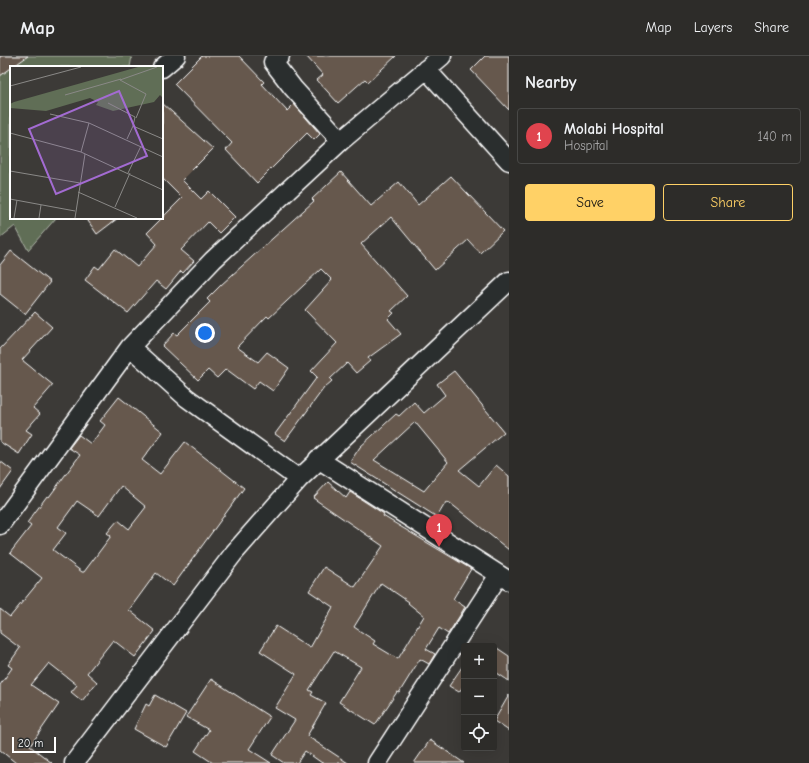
<!DOCTYPE html>
<meta charset="utf-8">
<style>
:root{--surface:#2d2c29;--page:#393835;--text:#f1f3f6;--muted:#a7a7a8;--line:#484846;--accent:#ffd166}
body{margin:0;font-family:"Comic Neue",sans-serif;background:var(--page);color:var(--text)}
.controls{position:absolute;right:12px;bottom:12px;display:grid;overflow:hidden;border-radius:4px;box-shadow:0 4px 16px #0002}
.controls button{width:36px;height:36px;display:grid;place-items:center;padding:0;border:0;border-bottom:1px solid var(--line);background:var(--surface);color:var(--text);font:20px sans-serif}
.scale{position:absolute;left:12px;bottom:10px;width:44px;box-sizing:border-box;padding-left:4px;border:2px solid #fff;border-top:0;font-size:11px;line-height:14px;white-space:nowrap;color:#fff;-webkit-text-stroke:3px #2a2d2e;paint-order:stroke}
.you{position:absolute;left:205px;top:277px;width:14px;height:14px;margin:-10px;border:3px solid #fff;border-radius:50%;background:#1a73e8;box-shadow:0 0 0 6px #1a73e833}
.badge{display:grid;place-items:center;width:26px;height:26px;border-radius:50%;background:var(--accent);color:#fff;font-size:13px;font-weight:700}
.pin{position:absolute;translate:-50% -33px;filter:drop-shadow(0 1px 2px #0008)}
.pin::after{content:'';position:absolute;top:21px;width:14px;height:12px;background:inherit;clip-path:polygon(0 0,100% 0,50% 100%)}
.list{margin:0;padding:0;list-style:none}
h2{display:flex;justify-content:space-between;align-items:center;height:52px;margin:0;padding:0 16px;font-size:17px}
h2 small{font-size:13px;font-weight:400;color:var(--muted)}
.list li{display:grid;grid-template-columns:26px 1fr auto;gap:12px;align-items:center;box-sizing:border-box;height:56px;margin:0 8px 8px;padding:0 8px;border:1px solid var(--line);border-radius:4px}
.list b{display:block;font-size:15px;white-space:nowrap}
.list p{margin:0;font-size:13px;white-space:nowrap;color:var(--muted)}
.list em{font-size:13px;font-style:normal;color:var(--muted)}
.actions{display:flex;gap:8px;padding:12px 16px}
.actions a{flex:1;padding:9px 0;border:1px solid var(--accent);border-radius:4px;text-align:center;font-size:14px;color:var(--accent)}
.actions .main{background:var(--accent);color:#111}
.icon{flex:none;width:22px;height:22px;fill:none;stroke:currentColor;stroke-width:2;stroke-linecap:round;stroke-linejoin:round}
.map{position:relative;flex:none;width:509px;height:707px;overflow:hidden}
header{display:flex;align-items:center;gap:24px;box-sizing:border-box;height:56px;padding:0 20px;background:var(--surface);border-bottom:1px solid var(--line)}
header strong{font-size:19px}
nav{display:flex;gap:22px;margin-inline-start:auto;font-size:14px}
main{display:flex}
aside{flex:1;background:var(--surface)}
.map>svg:first-child{display:block}
.green{fill:#606e56;stroke:#b0b6aa}
.building{fill:#66594d;stroke:#fff;fill-rule:evenodd}
.lines{fill:none;stroke-linecap:round;stroke-linejoin:round}
.minor-casing{stroke:#fff;stroke-width:21}
.minor{stroke:#2a2d2e;stroke-width:18}
.inset-road{fill:none;stroke:#8a8987;stroke-width:1}
.view{fill:#a36bd2;fill-opacity:0.15;stroke:#a36bd2;stroke-width:2}
.inset-edge{fill:none;stroke:#fff;stroke-width:2}
</style>
<header>
<strong>Map</strong>
<nav><a>Map</a><a>Layers</a><a>Share</a></nav>
</header>
<main>
<div class="map">
<svg width="509" height="707" viewBox="0 0 509 707">
<rect width="100%" height="100%" fill="#3c3a37"/>
<filter id="ink" filterUnits="userSpaceOnUse"><feTurbulence type="fractalNoise" baseFrequency=".025" numOctaves="2"/><feDisplacementMap in="SourceGraphic" scale="8" xChannelSelector="R" yChannelSelector="G"/><feConvolveMatrix kernelMatrix="1 2 1 2 8 2 1 2 1" color-interpolation-filters="sRGB"/></filter>
<g filter="url(#ink)">
<!-- green -->
<path class="green" d="M0,0H132L130,11H11V162H56L28,194L15,170L0,182Z"/>
<!-- building -->
<path class="building" d="M0,0H28L0,20Z
M202,0H239L264,26L262,28L287,55L294,48L320,78L314,84L307,77L257,127L226,94L232,87L174,28Z
M306,0H396L368,26L365,23L338,47L317,24L323,19Z
M485,0H509V54L471,14Z
M162,47L213,93L182,124L201,143L209,135L235,161L219,177L208,166L181,194L194,205L183,217L181,215L166,233L156,225L128,257L85,224L95,210L99,213L115,193L137,211L157,188L147,177L182,142L162,122Z
M341,116L371,150L399,126L418,149L451,120L503,175L480,197L468,184L435,214L391,161L361,188L407,240L391,255L394,257L388,263L401,278L368,302L370,305L356,317L347,307L330,323L332,325L324,332L285,385L275,378L317,321L311,315L337,287L305,254L332,224L321,213L269,262L267,260L237,291L258,306L267,296L289,312L273,335L259,325L253,333L226,313L217,322L208,314L198,324L162,290L174,277L177,279L210,246L207,243L221,229L314,145L312,143Z
M86,162H118L97,178Z
M11,195L50,226L25,258L0,238V209Z
M35,256L52,271L22,304L53,329L33,352L40,358L26,374L32,378L19,398L0,386V293Z
M454,315L504,376L459,414L479,430L496,409L509,420V494L450,447L446,446L437,461L350,406L360,391L396,358L399,360L414,346L424,357L445,339L437,328ZM415,366L448,406L424,435L374,404Z
M119,341L163,376L142,404L160,418L185,386L244,432L173,530L156,517L129,554L155,575L135,601L113,584L87,617L97,626L82,645L71,636L77,629L49,607L31,629L59,648L30,690L52,707H16L0,694V629L12,612L8,609L20,592L0,577V553L10,561L42,522L10,497L31,470L27,467L47,440L49,441L80,399L69,392L79,379L91,388L105,369L100,365ZM121,430L146,451L129,473L118,464L107,477L111,480L84,516H82L53,494L66,477L58,471L77,445L99,460Z
M0,405L13,415L0,433Z
M328,426L346,442L350,436L384,458L383,460L471,513L453,543L465,551L459,561L448,578L439,572L426,593L435,598L429,608L420,603L399,637L397,636L375,669L339,646L361,611L334,595L309,634L313,636L311,639L326,647L307,680L348,707H322L305,695L297,707H284L272,699L295,664L275,652L296,618L260,595L276,570L310,592L333,551L309,535L324,511L355,531L383,490L313,442ZM381,527L409,546L408,547L424,560L398,603L373,588L375,585L354,571Z
M494,590L509,600V625L494,615Z
M464,608V629L459,636L449,630Z
M211,623L270,661L249,693L271,707H213L195,695L209,674L186,661Z
M155,639L186,657L166,691L134,673L146,648L149,650Z
M509,639V675L494,665Z
M430,684L464,707H414Z"/>
<g class="lines">
<defs>
<path id="minor" d="M280,0L273,6L293,32L341,85
M162,12L176,0
M426,13L509,105
M130,291L187,342L299,423
M318,403L509,525
M0,469L130,291L213,204L341,85L442,0
M74,707L234,497L299,423L509,225
M377,707L499,519"/>
</defs>
<!-- minor casing -->
<use href="#minor" class="minor-casing"/>
<!-- minor -->
<use href="#minor" class="minor"/>
</g>
</g>
<!-- overview -->
<g transform="translate(10 10)">
<rect width="153" height="153" fill="#3c3a37"/>
<path d="M128,1H153V32L150,29L144,36L103,45L86,39L88,36L80,32L36,45L0,42V38L4,36Z" fill="#606e56"/>
<path class="inset-road" d="M0,20L71,1M55,29L111,13M98,37L125,51L123,60M40,48L79,57L153,91M126,52L136,28L110,14L147,1M0,67L71,86L153,124M117,73L123,60L153,73M71,86L79,57M0,105L70,117M118,107L131,80M68,126L127,152M0,133L65,145M105,141L120,107M4,152L7,134M29,152L31,139M65,152L75,88"/>
<path class="view" d="M109,25L137,90L46,128L19,63Z"/>
<rect width="153" height="153" class="inset-edge"/>
</g>
</svg>
<div class="controls">
<button>+</button>
<button>−</button>
<button><svg class="icon" aria-label="locate" viewBox="0 0 24 24"><circle cx="12" cy="12" r="6"/><path d="M12 2v4M12 18v4M2 12h4M18 12h4"/></svg></button>
</div>
<div class="scale">20 m</div>
<div class="you"></div>
<div class="pin badge" style="left:439px;top:491px;background:#e0444e">1</div>
</div>
<aside>
<h2>Nearby<small></small></h2>
<ul class="list">
<li><span class="badge" style="background:#e0444e">1</span><div><b>Molabi Hospital</b><p>Hospital</p></div><em>140 m</em></li>
</ul>
<div class="actions"><a class="main">Save</a><a>Share</a></div>
</aside>
</main>
